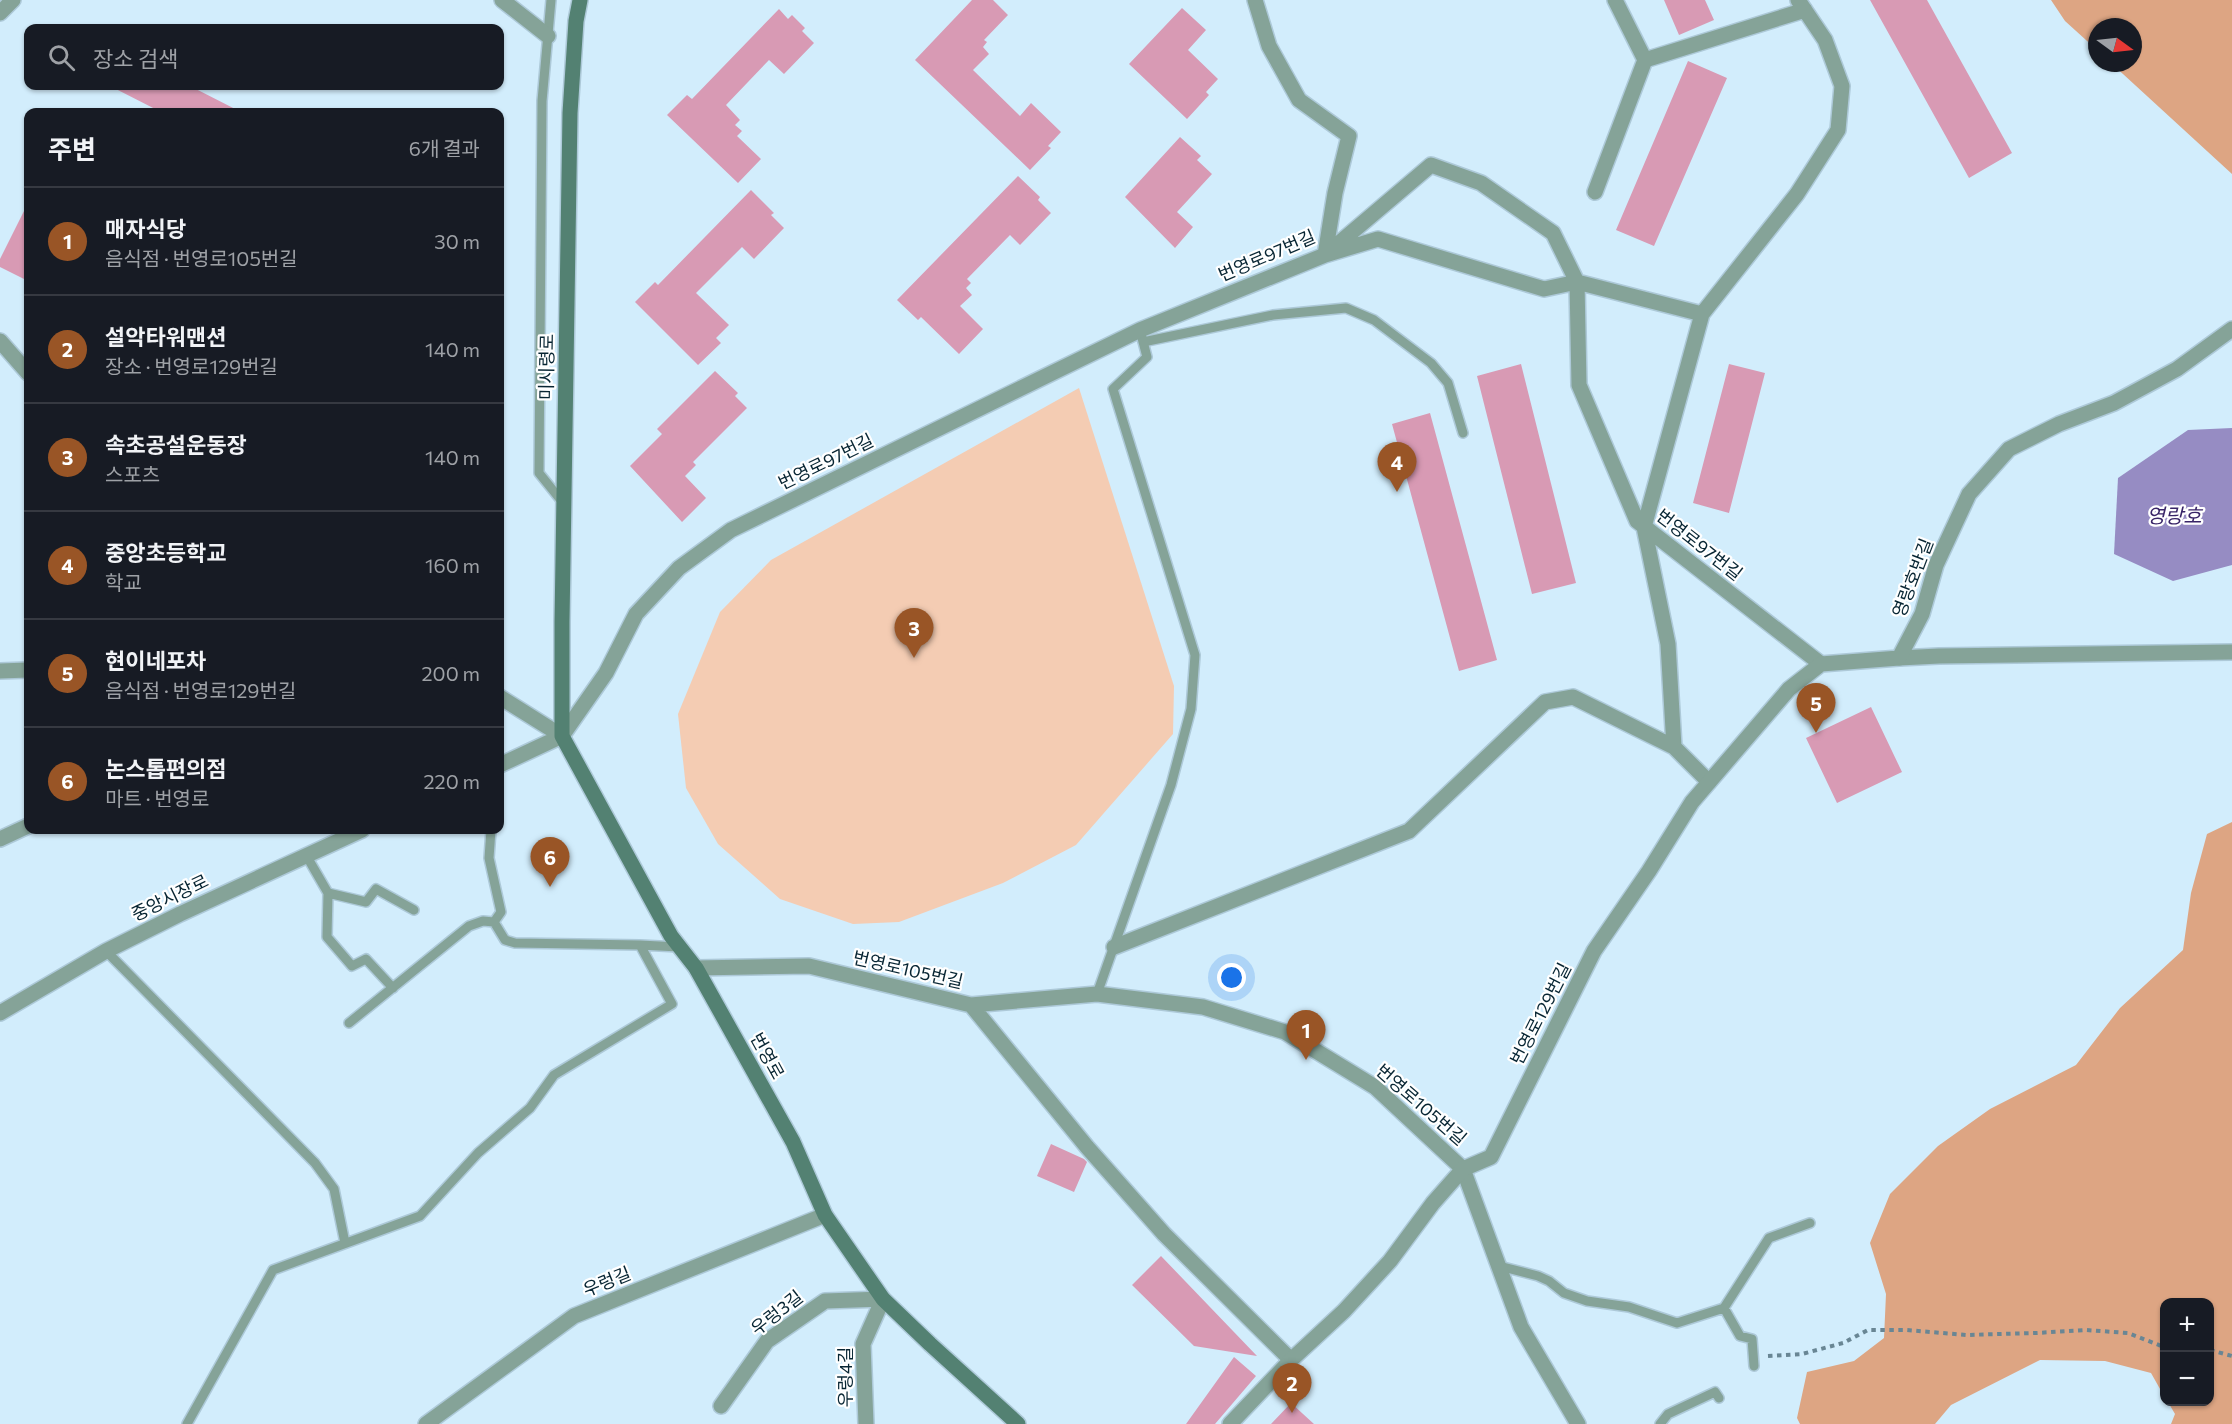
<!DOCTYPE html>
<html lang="ko">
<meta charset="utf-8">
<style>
:root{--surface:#171b24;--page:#20242c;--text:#f1f3f6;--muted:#9ea1a6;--line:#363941;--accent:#995526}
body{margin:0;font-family:Commissioner,"Noto Sans KR",sans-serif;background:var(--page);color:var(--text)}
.controls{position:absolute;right:18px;bottom:18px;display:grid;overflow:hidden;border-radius:12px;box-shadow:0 2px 4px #0004}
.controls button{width:54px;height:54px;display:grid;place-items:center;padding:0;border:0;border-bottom:2px solid var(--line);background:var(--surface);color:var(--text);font:30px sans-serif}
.compass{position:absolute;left:2088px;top:18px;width:54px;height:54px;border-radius:50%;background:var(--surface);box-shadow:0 2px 4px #0004;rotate:105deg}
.you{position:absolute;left:1232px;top:978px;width:21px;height:21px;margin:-15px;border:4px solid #fff;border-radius:50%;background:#1a73e8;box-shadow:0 0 0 9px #1a73e833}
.badge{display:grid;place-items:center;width:39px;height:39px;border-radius:50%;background:var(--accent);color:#fff;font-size:20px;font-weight:700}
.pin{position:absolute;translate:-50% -50px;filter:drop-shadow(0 2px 3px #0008)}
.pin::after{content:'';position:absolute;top:32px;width:21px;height:18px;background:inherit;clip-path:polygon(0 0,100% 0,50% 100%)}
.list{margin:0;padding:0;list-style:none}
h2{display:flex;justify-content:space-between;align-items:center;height:78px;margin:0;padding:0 24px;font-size:26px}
h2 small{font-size:20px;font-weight:400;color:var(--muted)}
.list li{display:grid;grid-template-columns:39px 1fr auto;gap:18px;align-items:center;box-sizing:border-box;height:108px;padding:0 24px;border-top:2px solid var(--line)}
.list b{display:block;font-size:22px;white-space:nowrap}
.list p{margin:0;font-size:20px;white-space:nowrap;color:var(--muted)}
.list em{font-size:20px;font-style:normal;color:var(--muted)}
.icon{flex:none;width:33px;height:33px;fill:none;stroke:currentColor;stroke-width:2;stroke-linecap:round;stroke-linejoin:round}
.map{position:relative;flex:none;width:2232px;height:1424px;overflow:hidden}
.search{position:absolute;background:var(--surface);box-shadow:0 2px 4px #0004;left:24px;top:24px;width:480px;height:66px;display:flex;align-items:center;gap:15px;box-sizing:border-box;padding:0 21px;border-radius:12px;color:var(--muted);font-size:22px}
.panel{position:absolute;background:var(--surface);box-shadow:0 2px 4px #0004;left:24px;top:108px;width:480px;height:726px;border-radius:12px}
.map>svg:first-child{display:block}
.green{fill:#f4ccb3}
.forest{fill:#dda583}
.water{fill:#968cc3}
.building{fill:#d89ab4}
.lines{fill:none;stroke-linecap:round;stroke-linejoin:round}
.service-casing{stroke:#adc9d8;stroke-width:12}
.minor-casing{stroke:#adc9d8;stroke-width:18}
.tertiary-casing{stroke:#adc9d8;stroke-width:18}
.secondary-casing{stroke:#adc9d8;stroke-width:18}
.path{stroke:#698694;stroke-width:4;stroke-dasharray:4.5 4.5;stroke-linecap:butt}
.service{stroke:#85a398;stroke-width:9}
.minor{stroke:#85a398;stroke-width:15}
.tertiary{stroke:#85a398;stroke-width:15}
.secondary{stroke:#538172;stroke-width:15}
.labels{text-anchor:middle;stroke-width:4.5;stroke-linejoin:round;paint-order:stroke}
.street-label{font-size:18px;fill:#072533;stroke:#fff}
.water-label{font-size:20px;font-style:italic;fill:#382467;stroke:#fff}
</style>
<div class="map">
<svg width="2232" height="1424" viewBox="0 0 2232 1424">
<rect width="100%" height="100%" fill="#d2edfc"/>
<!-- green -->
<path class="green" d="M1079,388L1174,686L1173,734L1076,845L1003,883L899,922L853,924L780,899L718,844L686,788L678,714L720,612L771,560Z"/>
<!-- forest -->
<path class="forest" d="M2051,0H2232V174L2111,63H2133V27H2097V50L2065,21Z
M2232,822V1424H2171L2175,1414L2168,1402H2210V1302H2164V1396L2151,1373L2105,1361L2040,1360L1951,1405L1935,1424H1800L1797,1418L1807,1372L1854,1361L1884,1338L1886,1294L1870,1243L1890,1194L1938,1146L1990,1109L2076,1065L2120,1008L2183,950L2191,893L2207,834Z"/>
<!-- water -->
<path class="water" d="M2232,428V565L2173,581L2114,554L2118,478L2188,430Z"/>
<!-- building -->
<path class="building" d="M972,0H993L1008,15L984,40L987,42L983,47L989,54L973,70L1020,116L1031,103L1061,132L1048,146L1051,148L1030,170L915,60Z
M1664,0H1705L1714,20L1679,35Z
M1870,0H1927L2012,153L1969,178Z
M1182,8L1206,30L1188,50L1218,79L1206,92L1209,95L1187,119L1129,64Z
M779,9L788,19L792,15L805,28L802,31L814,43L784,74L769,60L726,105L740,120L735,125L742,131L737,136L761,159L738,183L667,115L687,95L692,99Z
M1688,61L1727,78L1654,246L1616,230Z
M110,86H190L241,112H161Z
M1180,137L1201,156L1197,160L1212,174L1177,212L1193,227L1175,248L1125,197Z
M1018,176L1040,197L1038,200L1051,213L1020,245L1010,235L967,279L971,283L966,288L972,295L960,306L983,329L959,354L921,317L918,320L897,300Z
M751,190L774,213L771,215L784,228L754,259L742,247L696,293L729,325L716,338L721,343L698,365L635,302L655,282L658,285Z
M28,203V281L0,267V259Z
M1521,364L1576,583L1532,594L1477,376Z
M1729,364L1765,373L1729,513L1693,503Z
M715,371L738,393L735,396L747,408L693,462L696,465L685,476L706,498L682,522L630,466L662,434L657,429Z
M1430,413L1497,660L1459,671L1392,424Z
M1871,707L1902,772L1837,803L1806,738Z
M1051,1144L1084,1159L1087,1162L1074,1192L1037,1176Z
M1161,1256L1257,1356L1194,1346L1132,1285Z
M1234,1357L1256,1376L1215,1424H1186Z
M1291,1403L1314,1424H1271Z"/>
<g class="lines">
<defs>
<path id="service" d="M551,0L542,101L539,473L564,504
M1143,342L1273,315L1346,308L1374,320L1431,363L1448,383L1463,433
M491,830L489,858L501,912L494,922
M306,855L328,893L327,937L352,966L366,959L393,988
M328,893L366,902L376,889L414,910
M106,951L315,1163L334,1189L345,1243
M1097,994L1171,785L1191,709L1195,655L1113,389L1147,357L1140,330
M349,1023L469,926L483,921L494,922L505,940L515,943L640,945
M1499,1266L1538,1276L1549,1281L1564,1293L1587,1301L1629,1307L1677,1323L1724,1308L1769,1238L1810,1223
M1724,1308L1740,1336L1752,1339L1754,1366
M187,1424L273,1270L420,1216L478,1153L530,1108L554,1075L672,1004L640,945L679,947
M1660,1424L1668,1414L1715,1392L1719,1398"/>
<path id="minor" d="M502,0L548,36
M1255,0L1269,46L1299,100L1349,136L1335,193L1325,255L1378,239L1544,289L1577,282L1702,314
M0,13L13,0
M1645,60L1805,10
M1595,192L1645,60L1615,0
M1899,658L1939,656L2232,652
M0,671L28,670
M562,736L606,673L636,614L679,568L731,530L1140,330L1325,255L1431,165L1481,183L1553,233L1577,282L1579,385L1637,521L1821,664
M1674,747L1668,644L1644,527L1702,314L1797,194L1838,130L1842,86L1825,40L1798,0
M0,839L28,826
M1114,947L1409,831L1545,702L1573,697L1674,747L1709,782
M696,968L809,966L971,1005L1097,994L1203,1007L1285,1032L1375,1087L1463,1169L1521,1327L1578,1424
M971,1005L1087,1147L1164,1234L1291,1360
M721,1406L767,1341L825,1301L883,1299L863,1344L866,1424
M426,1424L574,1316L825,1215"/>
<path id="tertiary" d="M0,341L28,373
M500,697L562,736
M500,765L562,736
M0,1013L106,951L180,914L362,830
M1230,1424L1291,1360L1344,1311L1390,1261L1433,1203L1463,1169L1491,1157L1594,951L1649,871L1692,802L1789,689L1821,664L1899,658L1922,614L1936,565L1969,494L2009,449L2059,424L2114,403L2177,369L2232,329"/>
<path id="secondary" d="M580,0L576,21L570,113L562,622V736L671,936L696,968L793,1142L825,1215L883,1299L930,1344L1018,1424"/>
</defs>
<!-- service casing -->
<use href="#service" class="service-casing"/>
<!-- minor casing -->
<use href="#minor" class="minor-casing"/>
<!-- tertiary casing -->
<use href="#tertiary" class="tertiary-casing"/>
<!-- secondary casing -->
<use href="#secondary" class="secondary-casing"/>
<!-- path -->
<path class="path" d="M2210,1350L2232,1356
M1768,1356L1802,1354L1843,1343L1868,1330H1906L1966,1335L2036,1333L2086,1330L2128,1333L2164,1347"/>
<!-- service -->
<use href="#service" class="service"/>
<!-- minor -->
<use href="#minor" class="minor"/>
<!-- tertiary -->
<use href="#tertiary" class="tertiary"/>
<!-- secondary -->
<use href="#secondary" class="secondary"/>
</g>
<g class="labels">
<!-- street labels -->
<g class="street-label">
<text transform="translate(1267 256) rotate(-23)" y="6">번영로97번길</text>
<text transform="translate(547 367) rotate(-89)" y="6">미시령로</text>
<text transform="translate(826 462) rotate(-26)" y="6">번영로97번길</text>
<text transform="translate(1699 545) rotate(38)" y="6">번영로97번길</text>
<text transform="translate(1913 578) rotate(-69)" y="6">영랑호반길</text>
<text transform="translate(170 898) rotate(-26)" y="6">중앙시장로</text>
<text transform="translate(908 970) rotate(13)" y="6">번영로105번길</text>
<text transform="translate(1541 1014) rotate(-63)" y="6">번영로129번길</text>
<text transform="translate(767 1056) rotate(61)" y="6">번영로</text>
<text transform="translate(1421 1105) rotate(41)" y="6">번영로105번길</text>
<text transform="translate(607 1282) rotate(-22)" y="6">우렁길</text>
<text transform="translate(777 1313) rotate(-38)" y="6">우렁3길</text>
<text transform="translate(846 1377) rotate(-90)" y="6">우렁4길</text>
</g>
<!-- water labels -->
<g class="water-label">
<text x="2174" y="523">영랑호</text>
</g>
</g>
</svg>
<div class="controls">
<button>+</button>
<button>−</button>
</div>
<svg class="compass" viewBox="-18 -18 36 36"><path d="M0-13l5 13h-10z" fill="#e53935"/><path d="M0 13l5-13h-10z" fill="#9ea1a6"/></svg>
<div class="you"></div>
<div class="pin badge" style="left:1306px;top:1060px">1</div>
<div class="pin badge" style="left:1292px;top:1413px">2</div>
<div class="pin badge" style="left:914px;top:658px">3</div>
<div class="pin badge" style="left:1397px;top:492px">4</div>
<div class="pin badge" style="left:1816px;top:733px">5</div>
<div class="pin badge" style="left:550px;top:887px">6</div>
<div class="search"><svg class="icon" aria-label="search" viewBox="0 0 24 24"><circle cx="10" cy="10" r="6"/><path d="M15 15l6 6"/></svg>장소 검색</div>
<section class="panel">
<h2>주변<small>6개 결과</small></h2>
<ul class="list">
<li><span class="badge">1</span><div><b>매자식당</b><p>음식점 · 번영로105번길</p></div><em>30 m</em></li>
<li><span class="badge">2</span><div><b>설악타워맨션</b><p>장소 · 번영로129번길</p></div><em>140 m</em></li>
<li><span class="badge">3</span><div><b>속초공설운동장</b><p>스포츠</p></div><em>140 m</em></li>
<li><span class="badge">4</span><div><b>중앙초등학교</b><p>학교</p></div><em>160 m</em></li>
<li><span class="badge">5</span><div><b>현이네포차</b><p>음식점 · 번영로129번길</p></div><em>200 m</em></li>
<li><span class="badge">6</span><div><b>논스톱편의점</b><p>마트 · 번영로</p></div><em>220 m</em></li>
</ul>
</section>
</div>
